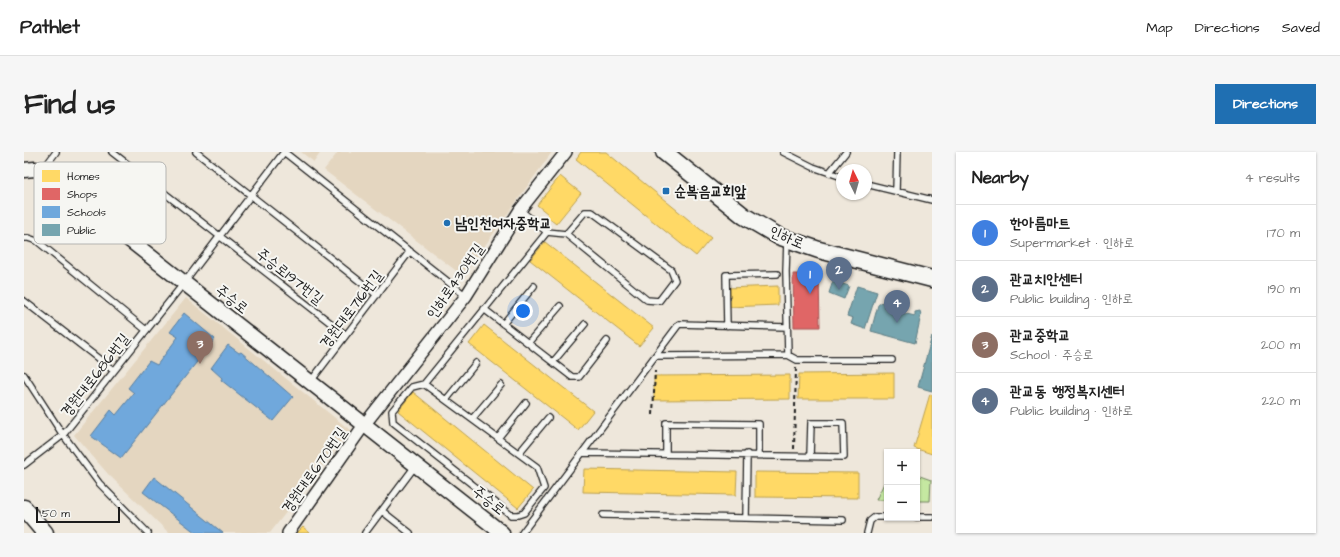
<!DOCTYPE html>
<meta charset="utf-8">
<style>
:root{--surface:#fff;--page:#f6f6f6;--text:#222;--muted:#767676;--line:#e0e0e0;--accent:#1f6fb2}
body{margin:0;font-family:"Architects Daughter","Poor Story",sans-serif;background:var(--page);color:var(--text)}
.controls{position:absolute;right:12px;bottom:12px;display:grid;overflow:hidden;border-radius:0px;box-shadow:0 1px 3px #0004}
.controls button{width:36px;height:36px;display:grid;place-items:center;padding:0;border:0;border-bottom:1px solid var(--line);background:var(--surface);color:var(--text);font:20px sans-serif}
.compass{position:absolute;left:812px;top:12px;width:36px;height:36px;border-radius:50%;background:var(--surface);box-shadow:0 1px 3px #0004;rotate:355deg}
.scale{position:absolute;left:12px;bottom:10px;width:84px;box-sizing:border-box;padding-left:4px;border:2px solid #1c1c1c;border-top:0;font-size:11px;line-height:14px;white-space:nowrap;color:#1c1c1c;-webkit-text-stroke:3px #f6f6f2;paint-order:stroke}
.you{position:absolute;left:499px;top:159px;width:14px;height:14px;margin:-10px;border:3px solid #fff;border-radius:50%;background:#1a73e8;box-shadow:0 0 0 6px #1a73e833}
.badge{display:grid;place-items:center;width:26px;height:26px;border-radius:50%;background:var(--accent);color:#fff;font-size:13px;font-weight:700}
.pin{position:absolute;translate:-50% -33px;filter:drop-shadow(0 1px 2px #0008)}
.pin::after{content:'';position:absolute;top:21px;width:14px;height:12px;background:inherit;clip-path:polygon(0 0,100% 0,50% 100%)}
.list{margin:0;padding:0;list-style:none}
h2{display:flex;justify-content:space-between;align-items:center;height:52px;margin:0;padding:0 16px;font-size:17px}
h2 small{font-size:13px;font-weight:400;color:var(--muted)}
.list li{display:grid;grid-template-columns:26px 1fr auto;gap:12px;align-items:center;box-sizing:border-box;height:56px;padding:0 16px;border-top:1px solid var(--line)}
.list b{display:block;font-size:15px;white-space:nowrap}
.list p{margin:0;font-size:13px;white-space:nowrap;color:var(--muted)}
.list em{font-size:13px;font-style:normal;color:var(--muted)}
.map{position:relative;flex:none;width:908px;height:381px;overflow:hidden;border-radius:0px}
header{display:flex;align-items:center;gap:24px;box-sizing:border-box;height:56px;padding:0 20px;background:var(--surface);border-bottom:1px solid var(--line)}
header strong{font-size:19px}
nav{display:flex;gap:22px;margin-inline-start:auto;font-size:14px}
.intro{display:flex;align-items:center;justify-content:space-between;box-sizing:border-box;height:96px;padding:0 24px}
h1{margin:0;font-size:28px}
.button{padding:10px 18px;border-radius:0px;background:var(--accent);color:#fff;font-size:14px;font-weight:700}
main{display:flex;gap:24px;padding:0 24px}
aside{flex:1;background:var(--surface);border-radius:0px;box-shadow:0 1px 3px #0004}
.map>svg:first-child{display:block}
.built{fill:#e4d6c0}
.green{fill:#c5e8a1;stroke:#70825e}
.homes{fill:#ffd966;stroke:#bba050}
.shops{fill:#e06666;stroke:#a55050}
.schools{fill:#6fa8dc;stroke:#567ea2}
.public{fill:#76a5af;stroke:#5b7c83}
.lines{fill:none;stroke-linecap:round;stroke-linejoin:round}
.service-casing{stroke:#1c1c1c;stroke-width:8}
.minor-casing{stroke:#1c1c1c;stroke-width:14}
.tertiary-casing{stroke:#1c1c1c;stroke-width:17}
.secondary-casing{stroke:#1c1c1c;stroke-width:19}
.path{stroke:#1c1c1c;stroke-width:2;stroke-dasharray:4 3;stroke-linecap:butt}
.service{stroke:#f6f6f2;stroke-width:5.5}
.minor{stroke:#f6f6f2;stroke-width:11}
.tertiary{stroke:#f6f6f2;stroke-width:14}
.secondary{stroke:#f6f6f2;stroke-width:16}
.poi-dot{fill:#1f6fb2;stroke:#f6f6f2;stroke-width:1.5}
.labels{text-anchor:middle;stroke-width:4;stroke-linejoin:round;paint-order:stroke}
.poi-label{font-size:15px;font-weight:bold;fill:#1c1c1c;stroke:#f6f6f2;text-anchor:start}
.street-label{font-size:15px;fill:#1c1c1c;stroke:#f6f6f2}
.key{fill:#f6f6f2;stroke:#b5b5b2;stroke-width:1}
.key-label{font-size:11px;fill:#1c1c1c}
</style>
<header>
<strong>Pathlet</strong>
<nav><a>Map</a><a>Directions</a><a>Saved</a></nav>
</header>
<div class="intro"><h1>Find us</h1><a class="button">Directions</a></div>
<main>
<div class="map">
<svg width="908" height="381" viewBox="0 0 908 381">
<rect width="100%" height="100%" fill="#eee7db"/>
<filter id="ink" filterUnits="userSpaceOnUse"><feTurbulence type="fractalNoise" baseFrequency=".025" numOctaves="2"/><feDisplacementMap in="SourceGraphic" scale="8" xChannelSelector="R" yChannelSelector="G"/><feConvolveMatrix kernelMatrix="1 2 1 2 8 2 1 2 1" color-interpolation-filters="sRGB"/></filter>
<g filter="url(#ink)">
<!-- built -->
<path class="built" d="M277,0H297L290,10Z
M314,0H528L439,124L300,18Z
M162,146L326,278L246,381H145L84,322L50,283Z"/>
<!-- green -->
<path class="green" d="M893,323L907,328L906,349H893Z
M863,325V348H852Z"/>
<!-- homes -->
<path class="homes" d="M557,0H582L687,86L672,104L552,7Z
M536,24L557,41L532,72L522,64L524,62L513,53Z
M521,90L630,176L615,194L506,108Z
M754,134V153L704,155L702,136Z
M460,173L569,259L554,278L445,192Z
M870,221V247H774L775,222Z
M766,223V247L630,248V224Z
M389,240L509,338L494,356L374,259Z
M906,242L908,243V302L890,296Z
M560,317L713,320L712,343L559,340Z
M731,320L834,321V346L731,345Z
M279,375L286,381H273Z"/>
<!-- shops -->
<path class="shops" d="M769,122H795L796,175H770Z"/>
<!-- schools -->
<path class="schools" d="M160,161L191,187L97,306L67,284L87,258L92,263L110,241L104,236L125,209L133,213L154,185L146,180Z
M204,193L215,201L217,200L269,245L249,269L197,228L198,226L187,216Z
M130,325L199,381H172L119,340Z"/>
<!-- public -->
<path class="public" d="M809,129L825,134L820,147L805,141Z
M833,134L853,140L841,177L827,172L829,166L823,164Z
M858,150L861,152V157L891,164V160L896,159L897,163L891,191L847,179L854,153Z
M908,184V239L894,235Z"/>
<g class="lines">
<defs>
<path id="service" d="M88,0L322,183
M172,0L353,143
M260,0L442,144
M759,0L789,15L818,25
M18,19L32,0
M805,21L822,0
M842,32L908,48
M872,39L873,0
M496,58L523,80L542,82L561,60H568L647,118L651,128L635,149L623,148L542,82
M0,86H4L13,89L122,178
M763,88L762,120L764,203
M0,149L89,218
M460,157L548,225H555L583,189
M479,172L510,134
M703,174L702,123L753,122
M504,191L536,154
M631,204L655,172L763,175
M529,210L561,172
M0,223L37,280L75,331L124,381
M287,229L386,99
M400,232L513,315L520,336L500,361L494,363H487L369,270L368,259L388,235L400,232L523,80
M422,248L452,211
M448,267L477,233
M474,286L502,251
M495,301L524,266
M559,301L820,305L819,271H787L786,304
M642,302V271L735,272V302
M0,313L39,283L160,131L260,0
M358,359L386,381
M579,363L819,368
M893,365H908
M722,366L723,302
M341,381L392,313
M498,381L631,204L764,203L773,208H868
M843,381L846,369L851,365H863"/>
<path id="minor" d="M264,381L340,273L442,144L496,58L542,0"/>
<path id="tertiary" d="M0,18L11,17L18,19L478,381"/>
<path id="secondary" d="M640,0L720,64L754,84L795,98L908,127
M0,356L21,381"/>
</defs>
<!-- service casing -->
<use href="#service" class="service-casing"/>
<!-- minor casing -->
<use href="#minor" class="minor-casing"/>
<!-- tertiary casing -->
<use href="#tertiary" class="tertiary-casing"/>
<!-- secondary casing -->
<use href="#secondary" class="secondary-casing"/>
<!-- path -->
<path class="path" d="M629,263L631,219
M770,297L772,215"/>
<!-- service -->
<use href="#service" class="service"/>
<!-- minor -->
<use href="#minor" class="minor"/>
<!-- tertiary -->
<use href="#tertiary" class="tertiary"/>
<!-- secondary -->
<use href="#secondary" class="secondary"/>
</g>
</g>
<!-- markers -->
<g class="poi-dot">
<rect x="638" y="35" width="8" height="8" rx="2"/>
<circle cx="423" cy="71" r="4"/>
</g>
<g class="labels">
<!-- poi labels -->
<g class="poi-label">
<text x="650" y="44">순복음교회앞</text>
<text x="431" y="76">남인천여자중학교</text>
</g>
<!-- street labels -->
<g class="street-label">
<text transform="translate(763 85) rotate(23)" y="5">인하로</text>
<text transform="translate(266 124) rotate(38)" y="5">주승로197번길</text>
<text transform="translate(431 129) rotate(-55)" y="5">인하로430번길</text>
<text transform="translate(208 147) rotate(38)" y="5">주승로</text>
<text transform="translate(327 157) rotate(-53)" y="5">경원대로716번길</text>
<text transform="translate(71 223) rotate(-52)" y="5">경원대로686번길</text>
<text transform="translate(290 318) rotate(-55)" y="5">경원대로670번길</text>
<text transform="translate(465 348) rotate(38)" y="5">주승로</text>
</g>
</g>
<!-- legend -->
<rect x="10" y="10" width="132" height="82" rx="6" class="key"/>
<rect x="18" y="18" width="18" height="12" fill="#ffd966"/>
<rect x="18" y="36" width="18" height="12" fill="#e06666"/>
<rect x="18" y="54" width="18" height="12" fill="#6fa8dc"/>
<rect x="18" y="72" width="18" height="12" fill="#76a5af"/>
<g class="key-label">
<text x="43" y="28">Homes</text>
<text x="43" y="46">Shops</text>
<text x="43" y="64">Schools</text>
<text x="43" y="82">Public</text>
</g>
</svg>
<div class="controls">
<button>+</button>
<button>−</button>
</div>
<svg class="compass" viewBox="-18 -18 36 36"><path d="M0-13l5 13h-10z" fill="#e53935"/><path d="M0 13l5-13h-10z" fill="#767676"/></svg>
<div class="scale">50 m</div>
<div class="you"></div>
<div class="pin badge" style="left:786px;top:142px;background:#3f7fe0">1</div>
<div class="pin badge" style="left:815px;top:138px;background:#5c6f8a">2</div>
<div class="pin badge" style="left:176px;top:212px;background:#8d6e63">3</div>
<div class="pin badge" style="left:873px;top:171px;background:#5c6f8a">4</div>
</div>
<aside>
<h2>Nearby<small>4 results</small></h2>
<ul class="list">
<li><span class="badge" style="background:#3f7fe0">1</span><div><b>한아름마트</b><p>Supermarket · 인하로</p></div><em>170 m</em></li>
<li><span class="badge" style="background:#5c6f8a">2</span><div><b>관교치안센터</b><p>Public building · 인하로</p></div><em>190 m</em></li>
<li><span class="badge" style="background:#8d6e63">3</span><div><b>관교중학교</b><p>School · 주승로</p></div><em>200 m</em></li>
<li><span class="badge" style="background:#5c6f8a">4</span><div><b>관교동 행정복지센터</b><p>Public building · 인하로</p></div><em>220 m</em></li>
</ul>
</aside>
</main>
